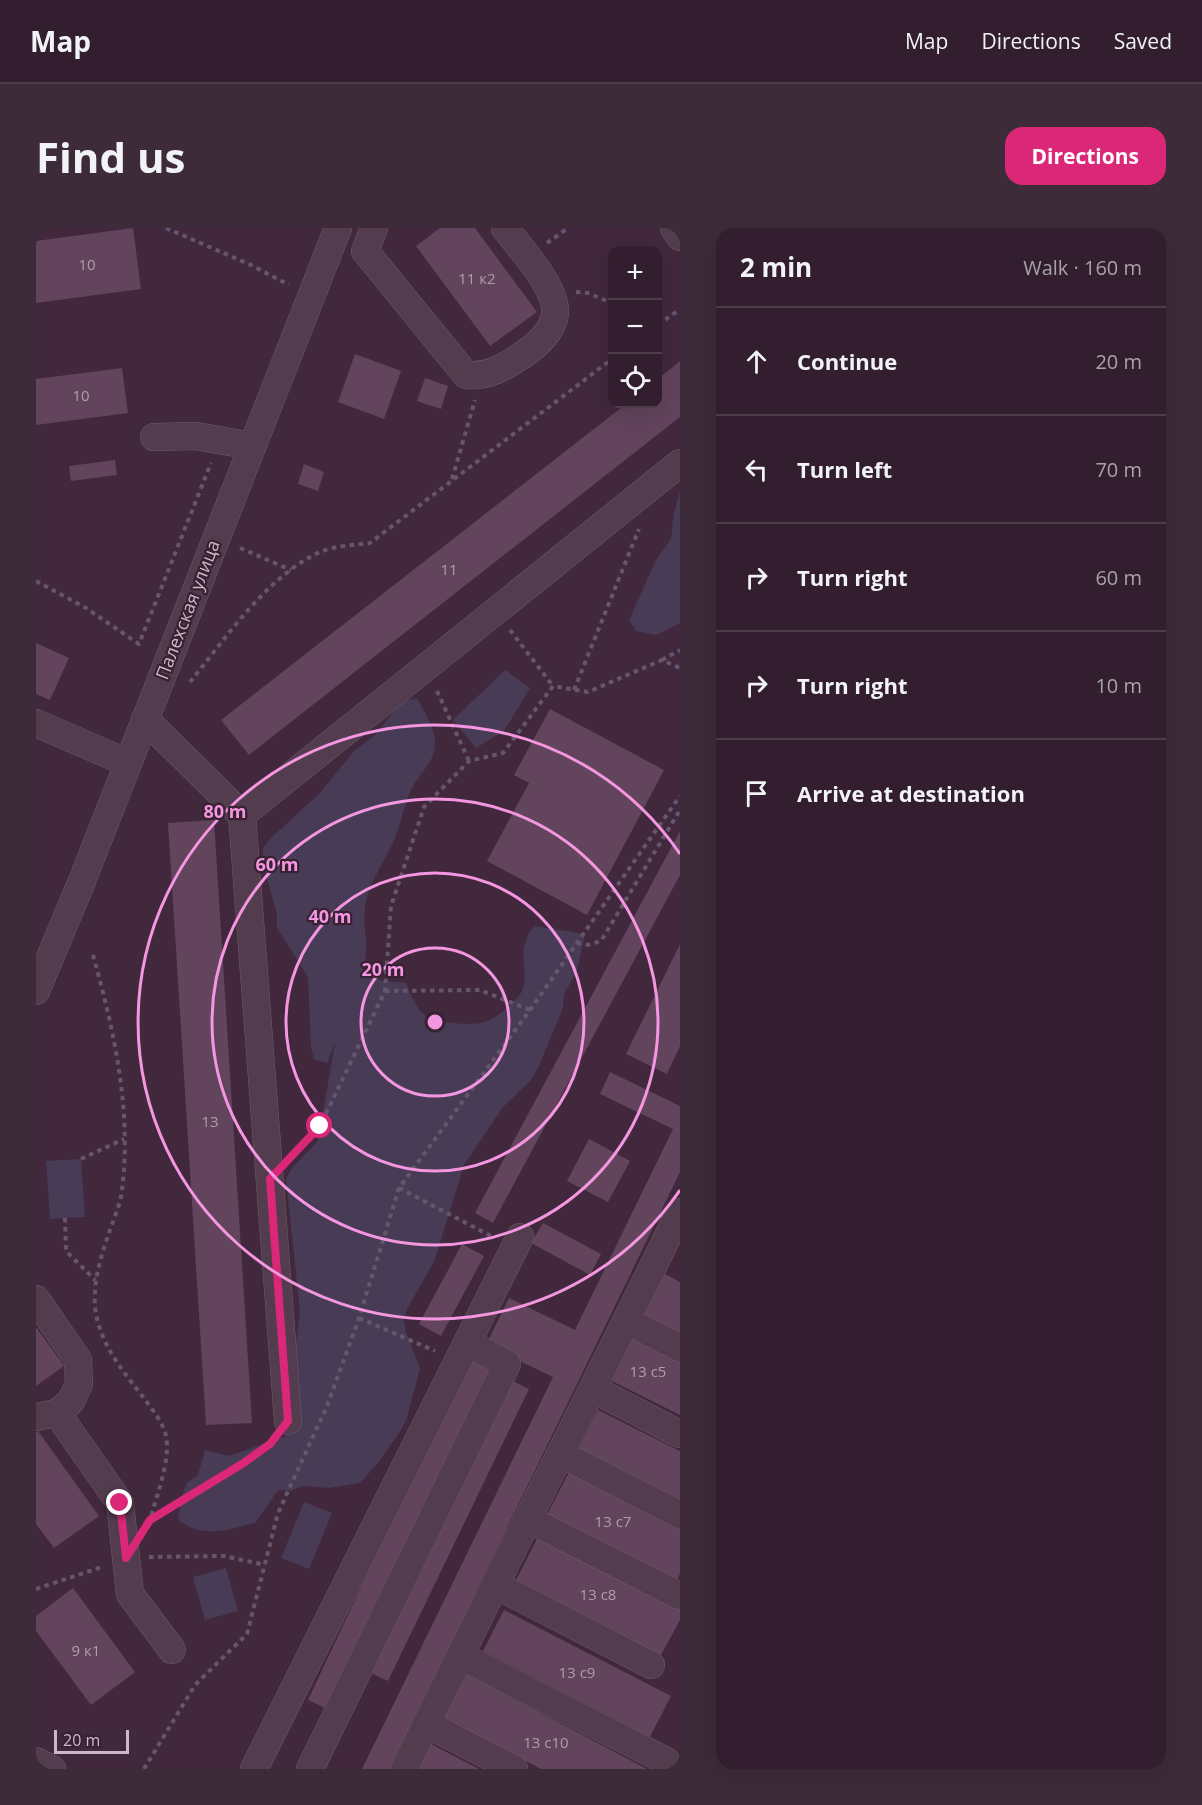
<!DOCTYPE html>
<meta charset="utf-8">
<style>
:root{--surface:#321e2e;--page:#3d2b3a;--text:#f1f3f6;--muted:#a8a2aa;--line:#4d3c4a;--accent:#db2777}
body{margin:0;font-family:"Open Sans",sans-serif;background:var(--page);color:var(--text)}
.controls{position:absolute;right:18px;top:18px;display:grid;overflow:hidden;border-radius:12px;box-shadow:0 6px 24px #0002}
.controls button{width:54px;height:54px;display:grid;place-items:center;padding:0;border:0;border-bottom:2px solid var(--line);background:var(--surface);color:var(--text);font:30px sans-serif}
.scale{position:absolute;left:18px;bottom:15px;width:75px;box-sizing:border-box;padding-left:6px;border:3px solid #cbb9c8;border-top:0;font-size:16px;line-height:21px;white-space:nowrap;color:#cbb9c8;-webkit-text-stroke:4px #372133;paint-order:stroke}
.stop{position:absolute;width:18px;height:18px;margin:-14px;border:4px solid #db2777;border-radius:50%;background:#fff}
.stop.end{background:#db2777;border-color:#fff;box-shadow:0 2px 6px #0008}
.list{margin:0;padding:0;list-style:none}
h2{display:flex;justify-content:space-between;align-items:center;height:78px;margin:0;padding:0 24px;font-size:26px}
h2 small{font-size:20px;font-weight:400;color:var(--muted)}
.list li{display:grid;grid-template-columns:39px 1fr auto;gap:18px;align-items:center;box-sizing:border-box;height:108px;padding:0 24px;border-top:2px solid var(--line)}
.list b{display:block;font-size:22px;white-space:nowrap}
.list em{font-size:20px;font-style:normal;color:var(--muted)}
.icon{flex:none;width:33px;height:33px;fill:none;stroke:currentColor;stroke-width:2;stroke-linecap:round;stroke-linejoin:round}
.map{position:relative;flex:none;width:644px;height:1541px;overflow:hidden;border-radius:18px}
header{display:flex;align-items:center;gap:36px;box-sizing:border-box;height:84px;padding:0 30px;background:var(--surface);border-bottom:2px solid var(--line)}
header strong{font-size:28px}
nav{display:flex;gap:33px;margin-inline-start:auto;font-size:21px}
.intro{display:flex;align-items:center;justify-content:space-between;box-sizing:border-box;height:144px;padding:0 36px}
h1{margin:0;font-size:42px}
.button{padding:15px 27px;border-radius:18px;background:var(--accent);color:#fff;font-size:21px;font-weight:700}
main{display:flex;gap:36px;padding:0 36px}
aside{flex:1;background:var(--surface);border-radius:18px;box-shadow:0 6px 24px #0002}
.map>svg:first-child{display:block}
.green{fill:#483b56}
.building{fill:#62445c}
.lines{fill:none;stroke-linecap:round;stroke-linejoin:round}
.minor-casing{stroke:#6f5a6b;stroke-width:28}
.path{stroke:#66566c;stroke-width:4;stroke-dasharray:4.5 4.5;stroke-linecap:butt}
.minor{stroke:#523c4e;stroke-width:27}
.route{stroke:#db2777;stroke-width:8}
.ring{fill:none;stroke:#f496e0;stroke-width:3}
.labels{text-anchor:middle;stroke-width:4.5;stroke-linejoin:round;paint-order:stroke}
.number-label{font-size:15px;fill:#b19cad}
.street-label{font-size:18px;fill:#cbb9c8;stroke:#372133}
.centre{fill:#f496e0;stroke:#372133;stroke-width:3}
.ring-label{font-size:18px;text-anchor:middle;font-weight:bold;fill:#f496e0;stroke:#372133;stroke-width:4.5;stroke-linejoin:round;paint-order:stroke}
</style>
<header>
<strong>Map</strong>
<nav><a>Map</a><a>Directions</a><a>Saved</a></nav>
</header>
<div class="intro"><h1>Find us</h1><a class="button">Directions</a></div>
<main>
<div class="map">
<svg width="644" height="1541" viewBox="0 0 644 1541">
<rect width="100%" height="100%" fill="#42283d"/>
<!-- green -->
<path class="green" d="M644,264V395L620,407L600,403L593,392L620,332L635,311L638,284Z
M469,442L494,460L468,503L440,520L417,492Z
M382,471C388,484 401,503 399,518C398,535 382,547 375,562C368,577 365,595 359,610C350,632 335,650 330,673C325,695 334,716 328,737L344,752L370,755C381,782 386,793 418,795C445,798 457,794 476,775C480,771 486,766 487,760C493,736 479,722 498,698L549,706L541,743L528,766L527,780L502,840L495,852L467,879L428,937L398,1034L371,1081L368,1092L370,1104L384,1140L371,1190L365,1202L342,1235L324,1255L293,1260L266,1258L255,1263L242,1262L219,1295C190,1302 168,1311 142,1292L146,1267L151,1255L162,1247L169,1222L193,1228L250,1208L254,1196L256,1145L264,1084L250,951L256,940L282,913L299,815L291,835L278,831L275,819L272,749L241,700V687L227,634V620L235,610L284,565L318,523L339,507L358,483L369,472Z
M45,931L49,989L14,991L10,933Z
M268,1274L296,1285L273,1341L245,1330Z
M190,1340L202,1383L169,1392L157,1349Z"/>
<!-- building -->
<path class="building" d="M97,0L105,61L0,75V13Z
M404,0H439L501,84L454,118L380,18Z
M319,126L365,143L348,191L302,174Z
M644,133V189L213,527L185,492L590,176H622V151Z
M86,140L92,185L0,197V151Z
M389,150L412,158L405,181L381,173Z
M79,232L81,247L35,253L33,238Z
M268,236L288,244L282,263L262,256Z
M0,415L33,430L14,472L0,466Z
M514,481L628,542L551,687L451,633L493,555L478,547Z
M178,592L216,1195L170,1197L132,595Z
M644,603V647L457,995L439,985Z
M644,716V818L631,846L590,826Z
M574,844L644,878V944L354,1541H326L517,1149L450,1117L473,1070L539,1102L637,901L564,866Z
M553,911L594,933L572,974L531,953Z
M507,995L565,1026L554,1047L495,1015Z
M426,1016L448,1028L405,1108L383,1096Z
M629,1046L644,1054V1105L608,1086Z
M0,1099L28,1138L0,1158Z
M596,1111L644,1134V1187L576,1153Z
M433,1129L455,1140L294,1482L272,1472Z
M471,1150L493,1161L352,1453L330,1443Z
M562,1182L644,1223V1273L542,1222Z
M2,1203L63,1288L18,1320L0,1296V1204Z
M533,1244L644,1301V1346L640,1353L511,1287Z
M502,1309L644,1382V1392L625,1427L480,1352Z
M37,1360L99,1444L55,1477L0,1403V1388Z
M468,1382L635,1468L614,1509L447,1423Z
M431,1446L611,1541H505L408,1490Z
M393,1515L443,1541H380Z"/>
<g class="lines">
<defs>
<path id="minor" d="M638,0L644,9
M329,23L430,147C452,149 467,140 485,128C499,119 516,105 519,86C522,61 484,20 469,0
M329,23L338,0
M118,209L160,208L216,218
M109,491L206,587L252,1193
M0,495L92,535
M206,587L644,235
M0,763L46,653L302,0
M0,1071L42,1132L43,1156L35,1173L21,1185
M591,1093L644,1120
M557,1161L644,1206
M0,1189L21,1185L84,1275L94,1366L136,1422
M525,1226L644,1287
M492,1291L644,1368
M460,1357L615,1437
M425,1428L630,1533
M391,1496L478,1541
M0,1533L16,1541
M218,1541L484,1009
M274,1541L471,1136L432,1115
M368,1541L644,984"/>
</defs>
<!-- minor casing -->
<use href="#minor" class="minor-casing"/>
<!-- path -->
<path class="path" d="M130,0L215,37L253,57
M511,15L532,0
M540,64L552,65L576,75
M622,97L644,81
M416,251L439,172
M204,320L255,342
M0,353L50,380L103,416L175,235
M474,402L517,458
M626,432L644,422
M154,454C190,410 231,348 284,324C298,318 318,317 334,315L576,131
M538,462L603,301
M401,463L433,533
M541,715L551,717L565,713L644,582
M57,727C79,806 97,887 85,969C83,979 78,990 75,999C66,1025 57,1051 59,1079C63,1115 86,1142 107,1169C116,1181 127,1194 130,1208C135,1232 120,1269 114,1292
M349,763L444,762L494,782
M256,927L284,898L349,763L355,678L388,579L433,533L467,525L517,458L552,464L626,432L644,440
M45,931L88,911
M363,960L455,1008
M29,990L30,1023L59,1052
M323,1090L399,1123
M115,1291L206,1236L237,1212
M113,1329L188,1328L229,1337
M0,1361L66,1339
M108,1541L159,1457L211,1406L242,1285L291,1178L323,1090L363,960L494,782L644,568"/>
<!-- minor -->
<use href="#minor" class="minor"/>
</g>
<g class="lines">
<!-- route -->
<path class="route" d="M84,1275L90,1330L114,1292L206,1236L234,1216L252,1193L234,951L284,898"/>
</g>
<!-- distance rings -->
<g class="ring">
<circle cx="399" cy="794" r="74"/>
<circle cx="399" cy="794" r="149"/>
<circle cx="399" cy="794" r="223"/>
<path d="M644 962A297 297 0 1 1 644 626"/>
</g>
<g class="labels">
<!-- number labels -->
<g class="number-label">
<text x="51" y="42">10</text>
<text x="441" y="56">11 к2</text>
<text x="45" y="173">10</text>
<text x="413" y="347">11</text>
<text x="174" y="899">13</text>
<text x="612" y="1149">13 с5</text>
<text x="577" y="1299">13 с7</text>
<text x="562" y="1372">13 с8</text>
<text x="50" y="1428">9 к1</text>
<text x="541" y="1450">13 с9</text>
<text x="510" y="1520">13 с10</text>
</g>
<!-- street labels -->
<g class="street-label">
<text transform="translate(152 382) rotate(-69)" y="6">Палехская улица</text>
</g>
</g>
<circle cx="399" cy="794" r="9" class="centre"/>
<g class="ring-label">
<text x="189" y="590">80 m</text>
<text x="241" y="643">60 m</text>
<text x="294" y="695">40 m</text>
<text x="347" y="748">20 m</text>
</g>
</svg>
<div class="controls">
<button>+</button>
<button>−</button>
<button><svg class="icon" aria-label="locate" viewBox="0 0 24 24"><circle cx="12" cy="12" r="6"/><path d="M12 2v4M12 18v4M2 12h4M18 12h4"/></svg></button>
</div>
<div class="scale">20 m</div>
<div class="stop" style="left:284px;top:898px"></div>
<div class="stop end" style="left:84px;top:1275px"></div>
</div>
<aside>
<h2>2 min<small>Walk · 160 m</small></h2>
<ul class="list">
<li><svg class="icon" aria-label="ahead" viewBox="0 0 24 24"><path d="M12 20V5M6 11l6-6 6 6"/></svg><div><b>Continue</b></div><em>20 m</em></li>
<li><svg class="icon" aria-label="left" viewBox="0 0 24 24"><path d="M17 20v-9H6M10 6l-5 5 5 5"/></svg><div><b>Turn left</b></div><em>70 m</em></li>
<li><svg class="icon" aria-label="right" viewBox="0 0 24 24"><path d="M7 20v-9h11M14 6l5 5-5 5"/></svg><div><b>Turn right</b></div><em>60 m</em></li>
<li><svg class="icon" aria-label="right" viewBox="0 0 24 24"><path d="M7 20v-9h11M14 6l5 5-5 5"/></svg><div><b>Turn right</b></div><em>10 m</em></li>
<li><svg class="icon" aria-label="arrive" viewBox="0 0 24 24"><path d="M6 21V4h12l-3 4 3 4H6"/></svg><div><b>Arrive at destination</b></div></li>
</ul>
</aside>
</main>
